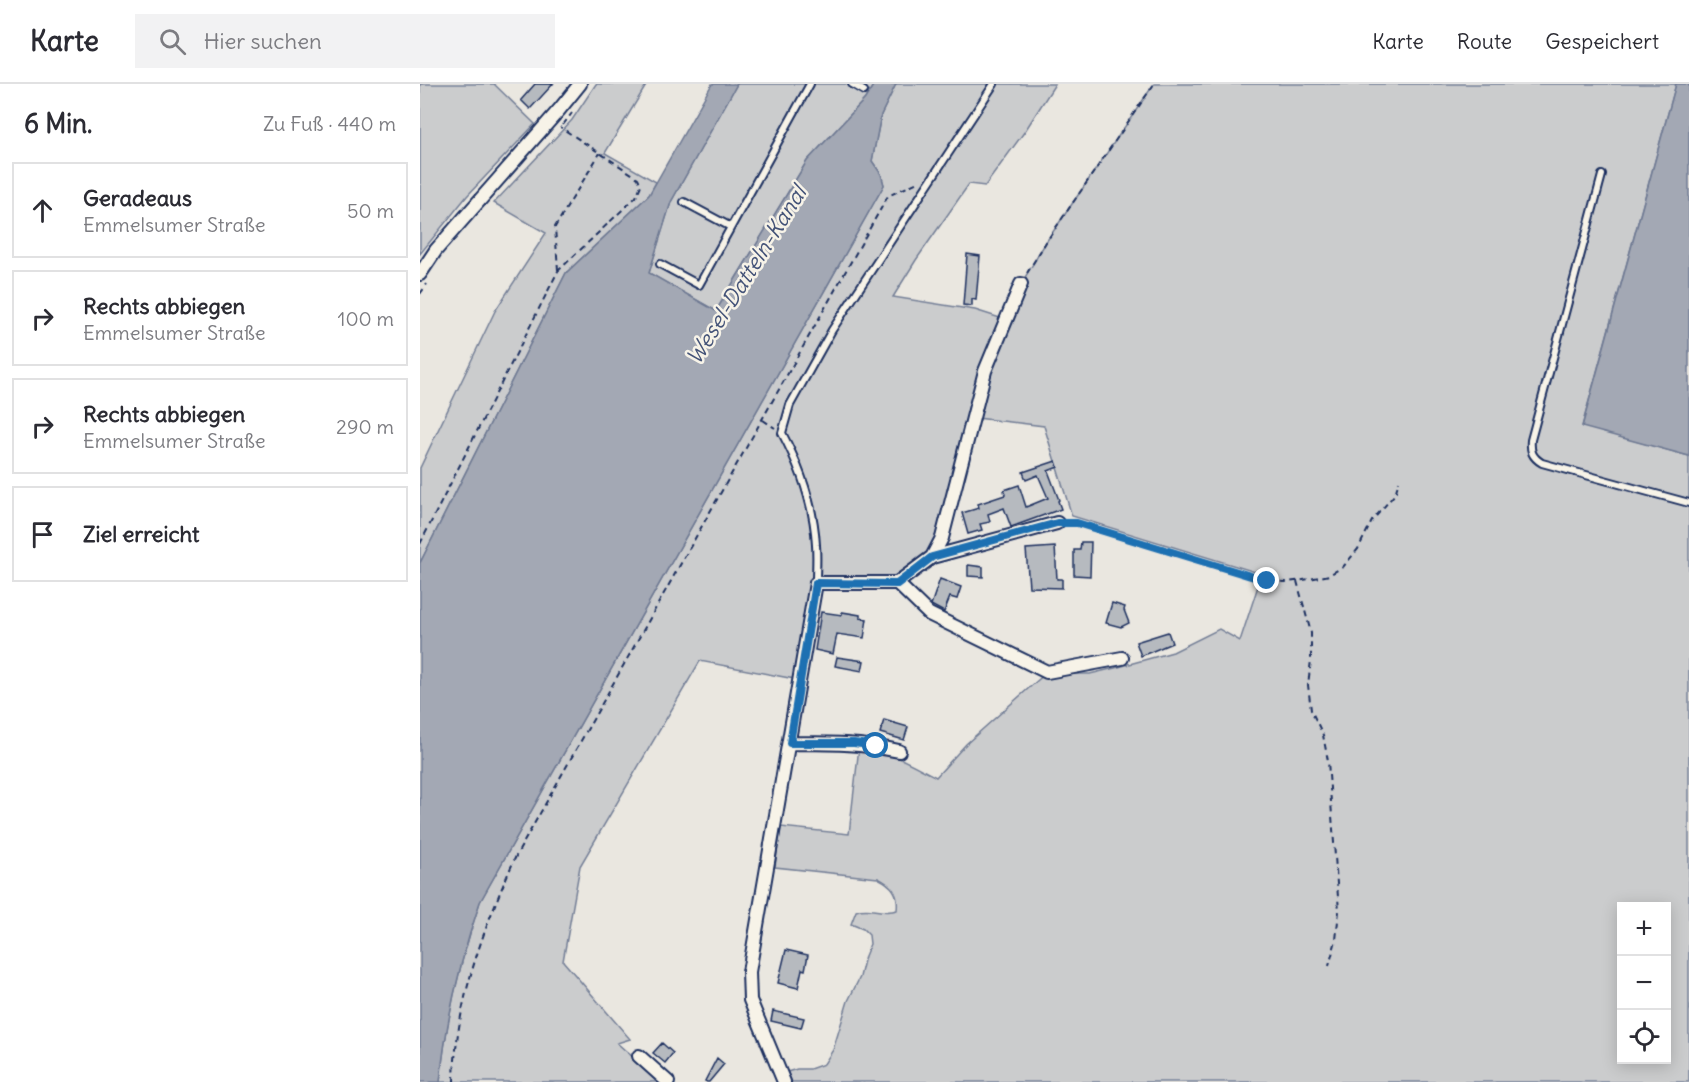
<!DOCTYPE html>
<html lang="de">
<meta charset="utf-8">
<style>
:root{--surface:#fff;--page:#f2f2f3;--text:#2b2b33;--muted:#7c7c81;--line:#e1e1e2}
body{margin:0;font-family:Delius,sans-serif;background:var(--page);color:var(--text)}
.controls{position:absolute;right:18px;bottom:18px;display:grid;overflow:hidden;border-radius:0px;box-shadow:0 3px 15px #0003}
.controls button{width:54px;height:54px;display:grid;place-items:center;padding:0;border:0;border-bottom:2px solid var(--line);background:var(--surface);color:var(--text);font:30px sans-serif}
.stop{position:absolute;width:18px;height:18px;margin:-14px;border:4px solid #1f6fb2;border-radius:50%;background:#fff}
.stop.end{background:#1f6fb2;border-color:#fff;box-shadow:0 2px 6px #0008}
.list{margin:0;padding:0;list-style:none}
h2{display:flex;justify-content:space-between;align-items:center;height:78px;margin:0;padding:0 24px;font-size:26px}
h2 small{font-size:20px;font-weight:400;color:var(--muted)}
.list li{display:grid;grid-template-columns:39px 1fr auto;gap:18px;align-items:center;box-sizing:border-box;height:96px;margin:0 12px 12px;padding:0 12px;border:2px solid var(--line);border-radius:0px}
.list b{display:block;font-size:22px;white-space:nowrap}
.list p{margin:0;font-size:20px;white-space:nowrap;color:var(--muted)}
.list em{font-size:20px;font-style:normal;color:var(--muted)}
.icon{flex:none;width:33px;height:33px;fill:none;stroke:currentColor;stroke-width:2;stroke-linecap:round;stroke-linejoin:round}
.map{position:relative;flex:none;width:1269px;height:998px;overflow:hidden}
header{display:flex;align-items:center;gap:36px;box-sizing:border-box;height:84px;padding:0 30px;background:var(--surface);border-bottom:2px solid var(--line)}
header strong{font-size:28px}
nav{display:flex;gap:33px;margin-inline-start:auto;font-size:21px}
.search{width:420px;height:54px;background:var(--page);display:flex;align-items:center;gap:15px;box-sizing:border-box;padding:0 21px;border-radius:0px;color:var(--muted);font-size:22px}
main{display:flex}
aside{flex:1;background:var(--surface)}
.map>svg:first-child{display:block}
.green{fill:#cbcccd;stroke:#737e96;stroke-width:1.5;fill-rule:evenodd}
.water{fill:#a3a8b4;stroke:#6d7892;stroke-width:1.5}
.building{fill:#b6babf;stroke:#1b2f5e;stroke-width:1.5}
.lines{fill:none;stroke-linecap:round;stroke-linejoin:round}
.lane-casing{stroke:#1b2f5e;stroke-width:10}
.street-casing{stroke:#1b2f5e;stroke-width:16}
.path{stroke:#1b2f5e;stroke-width:2;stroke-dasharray:6 4.5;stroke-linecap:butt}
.lane{stroke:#f7f3e8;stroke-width:6}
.street{stroke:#f7f3e8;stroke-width:12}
.route{stroke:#1f6fb2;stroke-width:8}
.labels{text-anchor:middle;stroke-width:5;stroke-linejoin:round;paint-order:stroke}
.water-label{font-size:22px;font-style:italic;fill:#445378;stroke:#f7f3e8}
</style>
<header>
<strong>Karte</strong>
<div class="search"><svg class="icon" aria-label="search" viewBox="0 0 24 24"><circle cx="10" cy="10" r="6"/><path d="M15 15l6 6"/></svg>Hier suchen</div>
<nav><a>Karte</a><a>Route</a><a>Gespeichert</a></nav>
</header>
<main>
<aside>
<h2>6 Min.<small>Zu Fuß · 440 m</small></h2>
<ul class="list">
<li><svg class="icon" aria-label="ahead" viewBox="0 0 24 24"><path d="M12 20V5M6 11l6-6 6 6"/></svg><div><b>Geradeaus</b><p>Emmelsumer Straße</p></div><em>50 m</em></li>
<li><svg class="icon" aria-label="right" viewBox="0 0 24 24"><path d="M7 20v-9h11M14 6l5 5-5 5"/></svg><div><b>Rechts abbiegen</b><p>Emmelsumer Straße</p></div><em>100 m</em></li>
<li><svg class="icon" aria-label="right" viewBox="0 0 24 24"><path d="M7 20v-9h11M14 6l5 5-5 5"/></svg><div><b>Rechts abbiegen</b><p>Emmelsumer Straße</p></div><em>290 m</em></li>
<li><svg class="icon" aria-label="arrive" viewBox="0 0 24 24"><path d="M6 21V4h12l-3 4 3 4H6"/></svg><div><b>Ziel erreicht</b></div></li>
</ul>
</aside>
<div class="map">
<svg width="1269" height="998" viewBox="0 0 1269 998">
<rect width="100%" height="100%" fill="#eae7e0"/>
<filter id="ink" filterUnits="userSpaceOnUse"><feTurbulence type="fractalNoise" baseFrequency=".0167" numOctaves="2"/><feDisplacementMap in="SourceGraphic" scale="12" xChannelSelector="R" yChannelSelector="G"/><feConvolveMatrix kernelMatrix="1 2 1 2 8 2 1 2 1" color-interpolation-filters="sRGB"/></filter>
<g filter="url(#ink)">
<!-- green -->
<path class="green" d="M0,0H75V1L115,40L47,112L0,170Z
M176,0H227L185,69L236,98L229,111L146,189L0,479V384L75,227L126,149L74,119L152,36Z
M317,0H454L445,15L387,77L296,227L229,189L251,118Z
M476,0H635L605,47L565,102L549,100L496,176L473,213L555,226L580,234L564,279L518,449L510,467L474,494L448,497L393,494L375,595L280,577L160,782L143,877L210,955L197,959L241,998H20C26,936 40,877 60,818L464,101L461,90L452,77L461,31Z
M734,0H1256L1162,342L1269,372V998H372L367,988L377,985H390L404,980L413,966L428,917L440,893L445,872L450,860L449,851L443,845L431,840L436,827C451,822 462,831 477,826C479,809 472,801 458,794L355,783L361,743L429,750L439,663C467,665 491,680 516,693L546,660L627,588L649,590H670L695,584L753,568L799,545L820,557L842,490L652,432L624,342L557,334L569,290L601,200L626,158ZM1202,822H1246V976H1202Z"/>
<!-- water -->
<path class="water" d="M292,0H317L251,118L229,189L296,227L387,77L445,15L454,0H476L461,31L452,77L461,90L464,101L60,818C40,877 26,936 20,998H0V479L146,189L229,111Z
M1256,0H1269V372L1162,343Z"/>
<!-- building -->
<path class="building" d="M115,0H133L110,25L101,16Z
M547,170L560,172L556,216L552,215V222L543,221Z
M636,377L638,383L628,387L639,416L638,417L641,425L591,443L584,424L568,430L570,438L560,440L562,446L548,450L542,429L559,424L558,420L585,411L584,406L599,401L606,423L628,414L618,391L606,396L603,388Z
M661,458H671L670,492L654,491V466H660Z
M635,463L637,495H642V504L609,503L606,465Z
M548,481L563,483V493L548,492Z
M520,495L541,503L537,515L530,513L524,528L511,521Z
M692,519L705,523L704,526L709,539L701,543L686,539Z
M401,528L422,531V528L440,531V534L447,535L444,554L417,550L413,570L395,566Z
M748,548L752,559L721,572L716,558Z
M417,573L444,577L442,587L415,582Z
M464,636L488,643L484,656L460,649Z
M366,866L388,871L385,886L382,885L378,904L358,899Z
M353,927L384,934L381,944L351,937Z
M242,959L253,969L245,979L233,969Z
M297,974L304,980L289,998H287L285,997Z"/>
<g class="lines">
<defs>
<path id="lane" d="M432,0L444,7
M1182,91L1111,356C1110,367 1112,373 1122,379L1269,419
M264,118L311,143
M240,180L279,201L390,0
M396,499C396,486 397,473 396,461C394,422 380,383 362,349L370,321L412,246L574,0"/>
<path id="street" d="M0,190L16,166L139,26L160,0
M512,473L637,439
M477,499L509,530L627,588L702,574
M370,659C408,659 442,659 479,667
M219,972L248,998
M364,998L330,916L329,888L396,499H477L512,473L522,454L565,287L601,200"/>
</defs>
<!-- lane casing -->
<use href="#lane" class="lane-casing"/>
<!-- street casing -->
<use href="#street" class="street-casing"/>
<!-- path -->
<path class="path" d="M143,41L152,29
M138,186L135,143L180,69
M607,189L626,158L734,0
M0,210L7,200
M343,336L355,344
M649,438L656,439L847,497L868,498L890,495L909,491L923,483L938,465L952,437L975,410L979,397
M0,460L138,187L216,113L221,101L218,94L140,43
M877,497L891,549V576L888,601L891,626L903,651L908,677L919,827L916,856L909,882
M34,998C35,920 64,842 96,772L468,112L500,97"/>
<!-- lane -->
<use href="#lane" class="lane"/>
<!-- street -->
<use href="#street" class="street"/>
</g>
</g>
<g class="lines" filter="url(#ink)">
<!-- route -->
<path class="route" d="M456,662L434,659H370L396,499L477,500L512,473L637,439H657L847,497"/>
</g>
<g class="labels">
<!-- water labels -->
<g class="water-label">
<text transform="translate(326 191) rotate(-58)" y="8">Wesel-Datteln-Kanal</text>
</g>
</g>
</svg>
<div class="controls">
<button>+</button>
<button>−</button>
<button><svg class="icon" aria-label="locate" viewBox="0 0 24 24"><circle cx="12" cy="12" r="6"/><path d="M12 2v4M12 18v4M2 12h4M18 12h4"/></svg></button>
</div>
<div class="stop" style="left:456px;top:662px"></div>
<div class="stop end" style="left:847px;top:497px"></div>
</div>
</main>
